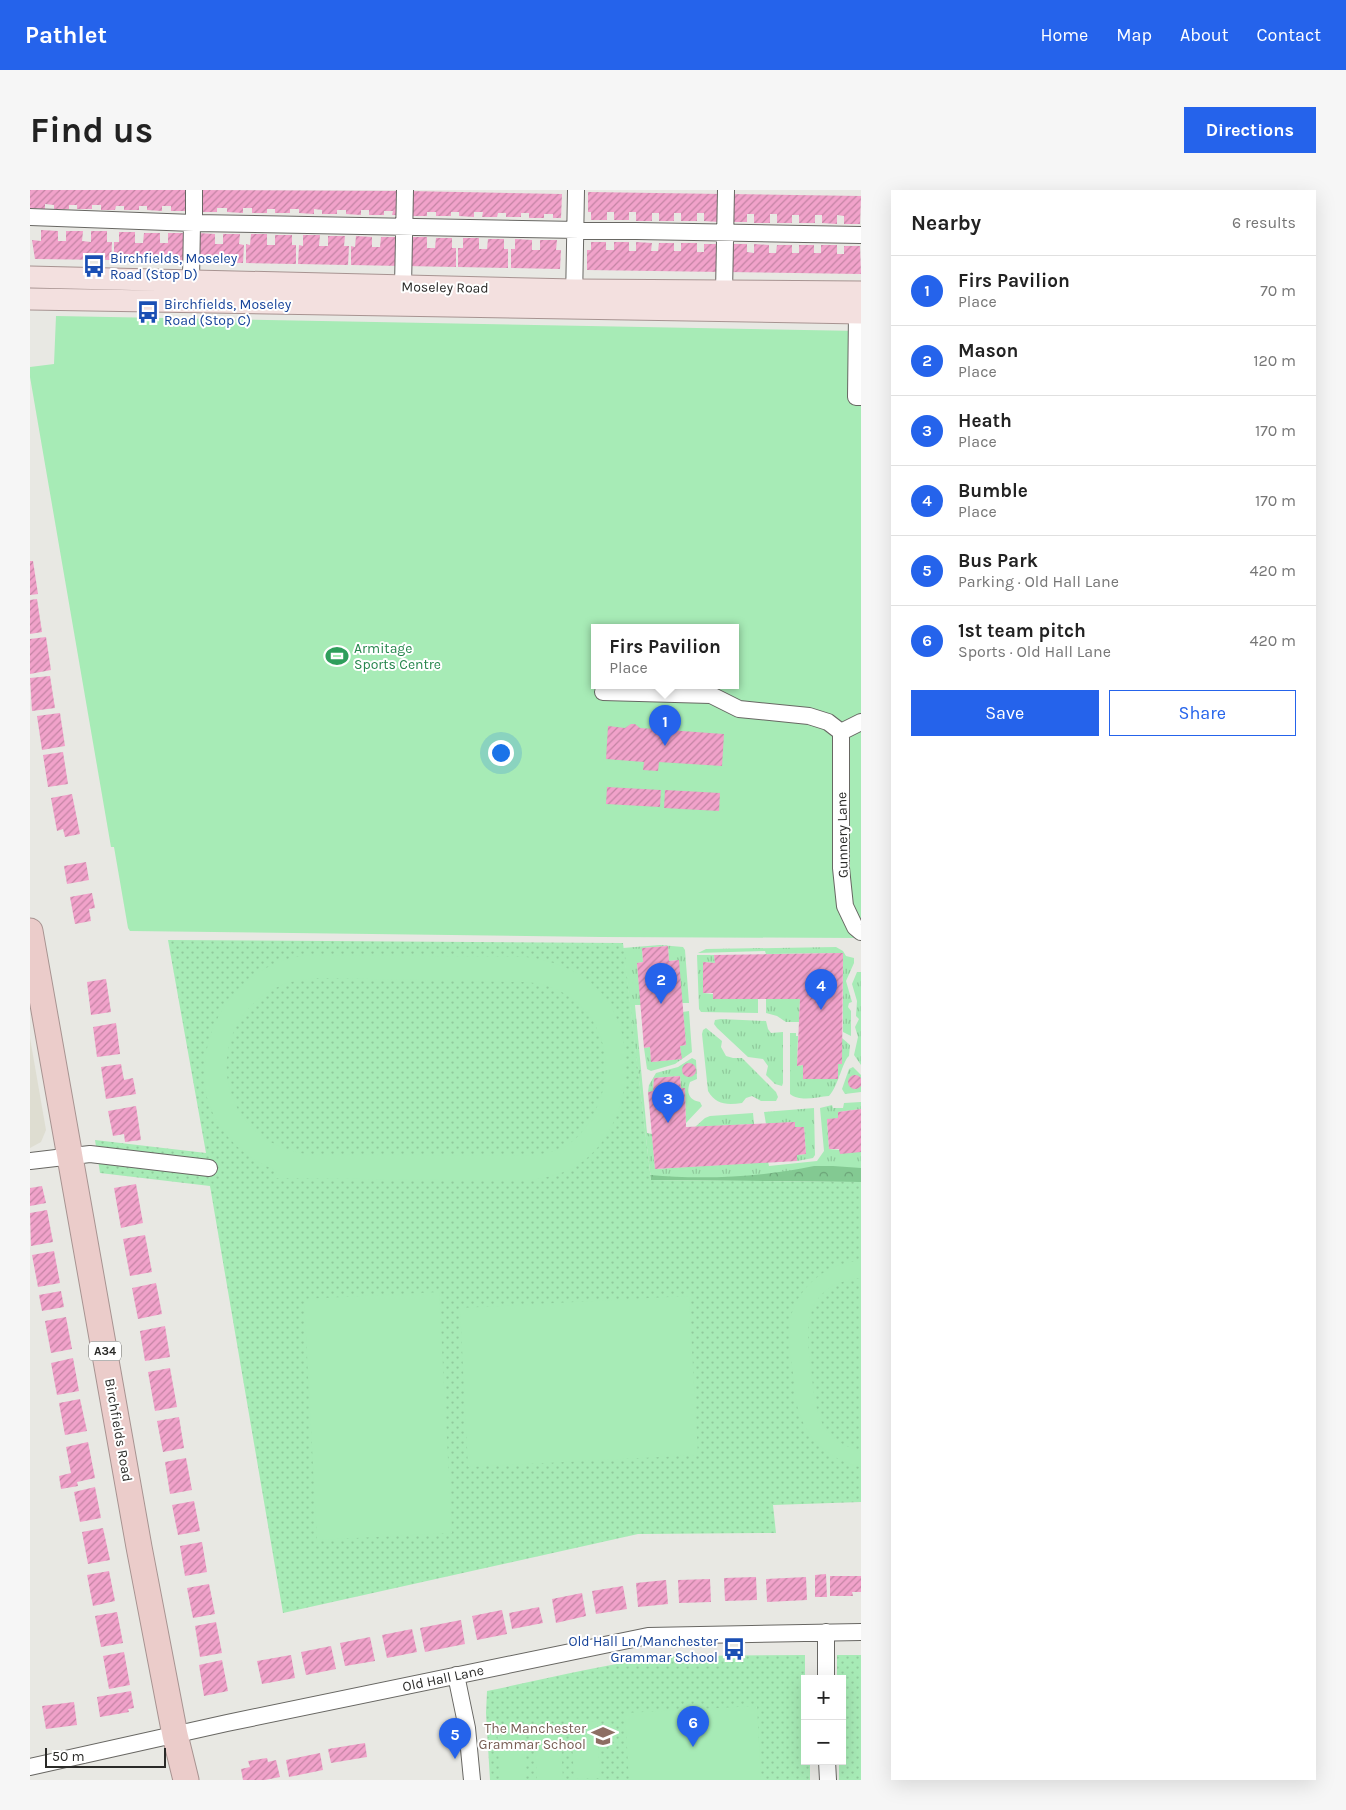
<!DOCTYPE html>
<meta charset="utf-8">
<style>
:root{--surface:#fff;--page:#f6f6f6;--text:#222;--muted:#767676;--line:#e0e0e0;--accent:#2563eb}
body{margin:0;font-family:Karla,sans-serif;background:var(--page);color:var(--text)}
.controls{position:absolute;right:15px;bottom:15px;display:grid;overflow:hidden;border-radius:0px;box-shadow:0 5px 20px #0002}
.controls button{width:45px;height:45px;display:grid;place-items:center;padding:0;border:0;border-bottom:1px solid var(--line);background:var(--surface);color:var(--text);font:25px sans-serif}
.scale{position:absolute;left:15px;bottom:12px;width:121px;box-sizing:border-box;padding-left:5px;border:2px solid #2a2a28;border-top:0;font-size:14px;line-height:18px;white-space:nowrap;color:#2a2a28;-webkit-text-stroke:4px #fff;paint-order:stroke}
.you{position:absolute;left:470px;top:562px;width:18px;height:18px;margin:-12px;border:4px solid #fff;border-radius:50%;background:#1a73e8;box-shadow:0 0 0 8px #1a73e833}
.badge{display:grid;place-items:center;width:32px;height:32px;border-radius:50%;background:var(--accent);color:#fff;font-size:16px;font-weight:700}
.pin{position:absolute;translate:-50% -41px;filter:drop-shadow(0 1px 2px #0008)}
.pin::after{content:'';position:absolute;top:26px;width:18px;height:15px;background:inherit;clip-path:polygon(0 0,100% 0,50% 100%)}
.popup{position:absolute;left:561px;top:434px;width:148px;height:65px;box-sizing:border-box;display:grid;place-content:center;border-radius:0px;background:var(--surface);filter:drop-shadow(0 1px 4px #0005);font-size:16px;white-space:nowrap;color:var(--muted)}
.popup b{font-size:19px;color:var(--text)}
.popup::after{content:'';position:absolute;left:50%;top:100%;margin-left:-10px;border:10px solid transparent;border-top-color:var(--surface)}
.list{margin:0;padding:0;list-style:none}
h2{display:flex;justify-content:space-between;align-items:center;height:65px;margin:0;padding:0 20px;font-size:21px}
h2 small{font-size:16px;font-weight:400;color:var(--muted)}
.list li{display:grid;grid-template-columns:32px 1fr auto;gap:15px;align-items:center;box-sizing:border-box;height:70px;padding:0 20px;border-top:1px solid var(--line)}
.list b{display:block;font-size:19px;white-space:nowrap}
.list p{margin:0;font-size:16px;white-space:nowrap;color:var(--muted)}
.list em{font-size:16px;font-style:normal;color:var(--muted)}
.actions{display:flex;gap:10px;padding:15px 20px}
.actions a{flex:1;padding:11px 0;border:1px solid var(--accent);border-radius:0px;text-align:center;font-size:18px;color:var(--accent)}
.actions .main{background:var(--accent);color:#fff}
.map{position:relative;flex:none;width:831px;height:1590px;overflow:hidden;border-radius:0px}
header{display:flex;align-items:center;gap:30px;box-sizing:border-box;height:70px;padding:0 25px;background:var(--accent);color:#fff}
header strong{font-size:24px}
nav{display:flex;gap:28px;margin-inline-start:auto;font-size:18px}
.intro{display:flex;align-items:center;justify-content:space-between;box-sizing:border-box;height:120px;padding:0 30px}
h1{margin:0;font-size:35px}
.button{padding:12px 22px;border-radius:0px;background:var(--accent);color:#fff;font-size:18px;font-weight:700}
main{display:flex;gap:30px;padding:0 30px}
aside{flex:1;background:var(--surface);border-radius:0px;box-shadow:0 5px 20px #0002}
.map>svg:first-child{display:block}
.built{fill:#deddd1}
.grass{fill:url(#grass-tufts)}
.forest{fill:url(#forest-crowns)}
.park{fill:url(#park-dots)}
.pitch{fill:#a7ebb6;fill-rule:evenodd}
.building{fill:url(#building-hatch)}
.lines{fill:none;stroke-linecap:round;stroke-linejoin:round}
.minor-casing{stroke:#686763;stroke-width:18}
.major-casing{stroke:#a79391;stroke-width:23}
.highway-casing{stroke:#a79391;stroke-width:27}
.minor{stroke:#fff;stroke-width:16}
.major{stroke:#f3e0df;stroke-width:21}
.highway{stroke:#ebccca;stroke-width:25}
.labels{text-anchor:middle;stroke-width:4;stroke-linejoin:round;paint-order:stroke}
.shield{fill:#fff;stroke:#6a6a68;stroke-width:1}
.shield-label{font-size:12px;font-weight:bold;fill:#2a2a28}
.transit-label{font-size:14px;fill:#164399;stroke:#fff;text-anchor:start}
.street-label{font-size:14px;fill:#2a2a28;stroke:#fff}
.leisure-label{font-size:14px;fill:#27864d;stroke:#fff;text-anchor:start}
.education-label{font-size:14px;fill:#785e54;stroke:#fff;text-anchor:end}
</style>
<header>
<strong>Pathlet</strong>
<nav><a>Home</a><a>Map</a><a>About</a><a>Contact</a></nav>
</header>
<div class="intro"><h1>Find us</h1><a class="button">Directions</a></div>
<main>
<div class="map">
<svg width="831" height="1590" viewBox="0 0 831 1590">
<defs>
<pattern id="grass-tufts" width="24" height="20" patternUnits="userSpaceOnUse" patternTransform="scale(1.25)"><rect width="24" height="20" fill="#a7ebb6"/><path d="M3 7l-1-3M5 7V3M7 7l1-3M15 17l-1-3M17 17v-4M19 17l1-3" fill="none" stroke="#90ca9c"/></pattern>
<pattern id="forest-crowns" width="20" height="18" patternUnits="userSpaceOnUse" patternTransform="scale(1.25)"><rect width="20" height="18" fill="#83c992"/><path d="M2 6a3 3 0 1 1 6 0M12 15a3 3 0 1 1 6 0" fill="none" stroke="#6ba377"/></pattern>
<pattern id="park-dots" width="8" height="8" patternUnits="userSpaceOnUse" patternTransform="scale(1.25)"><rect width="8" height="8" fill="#a7ebb6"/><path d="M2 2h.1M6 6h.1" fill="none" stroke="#90ca9c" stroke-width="1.8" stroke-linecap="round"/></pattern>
<pattern id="building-hatch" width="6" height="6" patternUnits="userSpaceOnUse" patternTransform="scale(1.25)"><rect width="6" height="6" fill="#f1a2ca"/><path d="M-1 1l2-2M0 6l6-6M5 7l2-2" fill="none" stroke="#c384a4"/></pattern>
</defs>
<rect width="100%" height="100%" fill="#e8e8e3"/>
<!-- built -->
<path class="built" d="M0,848L16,940L11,952L0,958Z"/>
<!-- grass -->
<path class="grass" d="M630,755L653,757L655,760L659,813H652L648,770L639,771L638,756L612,758L613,772L607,773L611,815H605L617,943L622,944L625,979L738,972L739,976L787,971L794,961L790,918L802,915L803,918H813L814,913L831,912V919L808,922V928L797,930L799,959L831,962V992L621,990L593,758Z
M806,757L813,761L816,766L824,768V773L816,791L822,812L819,813L818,817L821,821V846L813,842V763L736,764L735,761L668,763L676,759Z
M667,765H684L685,773L673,772V803L728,809V823L671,822L669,819Z
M827,782H831V875L824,865L828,847L825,837L829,829L826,826L827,811L822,794Z
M736,809H770L769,832H756L747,826L736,823Z
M659,821L662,862L645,874L621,881L617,879L614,858L620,857L621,872L651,869L650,856L656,855L653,822Z
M691,829L736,831L738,839L741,843L753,842V893L752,896L745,894L736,885L738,876L733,869L718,867L687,838L684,834L685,830Z
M676,838L692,851L691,857L696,866L703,868H712L746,902L748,907L746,911H731L722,906L716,908L712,913C697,915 686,915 678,901L672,844L673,840Z
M760,843H766V846H768L767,876L773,875L774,889H808V874H812V848L820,855L819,866C813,870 808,897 799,906C787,907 770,912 760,904Z
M662,868L666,870L667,889L660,892C656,903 659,910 670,912L672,916L656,933L655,899L651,898L650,886L624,888L623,901L618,902L619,895L626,883L648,877Z
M823,877L831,885V902L815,904L812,899L819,879Z
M784,918L785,965L783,968L767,971V965L776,964L774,937H765V932L736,934L734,922Z
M723,923L724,934L665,937L675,928L680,926Z"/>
<!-- forest -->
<path class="forest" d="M784,976H803L831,978V992L621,990L620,985C673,990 732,987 784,976Z"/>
<!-- park -->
<path class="park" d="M138,750L593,753L621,990L831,992V1312L743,1315L746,1343L608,1344L253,1423L180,996L70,983L65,950L176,963Z
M775,1465V1571H780V1590H460L456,1523L457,1501C520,1488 582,1472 646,1466Z
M807,1465H831V1590H809V1571H812V1489H807Z"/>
<!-- pitch -->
<path class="pitch" d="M26,126L831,141V748L571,747L100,741L98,738L84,657H81L0,187V177L24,174ZM565,437H705V495H565Z
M280,765L496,767C523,770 554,782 572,804C614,854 599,951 539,980C525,986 509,989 495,991L245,988V980C212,967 185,940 176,904C174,894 174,883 175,873C179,818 223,769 280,765ZM289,788L494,792C560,795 595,863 565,921C559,934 551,945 539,954C528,961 516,963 503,966L275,964C260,961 242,955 230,945C177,902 189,821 252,795C264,790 277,789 289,788Z
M831,1071V1088C775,1094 774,1135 781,1180C786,1219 786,1249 831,1261V1277C804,1272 779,1251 770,1225C765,1212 765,1197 763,1183C761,1168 758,1153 759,1138C762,1101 795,1072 831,1071Z
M409,1102L422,1343L287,1350L274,1109Z
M659,1106L668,1265L438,1277L430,1118Z
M727,1516L731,1590H599L595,1523Z
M567,1531L570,1588L544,1589L541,1532Z
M530,1533L533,1590H507L504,1534Z
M493,1535L496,1590H470L467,1536Z"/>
<!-- building -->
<path class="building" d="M0,0H160V17H156V21H141V16H132V21L117,20V16H109V20H94V16H86L85,20H71V15H62V19H47V15H39V19H24V15L15,14V19L0,18Z
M167,0L371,1V25H362L363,21H354V25H339V20H331V25L316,24V20H307V24H292V20L284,19V24L269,23V19H260V23H245V19H237V23H222V18H213V23L197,22V18H187V22H171Z
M378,1L532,4L531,28H523V24H514V28H499V23H491V27H476V23H468L467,27H452L453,22H444V27L429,26V22H421V26H406V22H397V26H382Z
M558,2L693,4L689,32L674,31V23H667V31H651V23H644V31H629V23H622V31H606V22H599V30H584V22H577V30H561V22H558Z
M699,4L831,6L830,34H814V26L807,25V34L792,33V25H785V33H769V25H762V33H747V24H740V33H724V24H717V32H702Z
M11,40L28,41V51H36V41H53L52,51L61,52V41H77V52H82L81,70L5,69L2,50L11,51Z
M89,42H105V53H113L114,43H130V53H138V43H155L159,72L84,71V52H89Z
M168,43L185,44V54H193V44H210L209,54L214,55L213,73L164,72Z
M221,44H237V55H245V45H262V55H266V74L216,73V54L220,55Z
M273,45H290L289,56H298V46H315L314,56H319L318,75L268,74L269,55L273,56Z
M326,46L342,47V57H350L351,47H367L371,76L321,75V56L325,57Z
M381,47H397V58H405L406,48H422V58H426V77L376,76Z
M433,48H449V59H457L458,49H474V59H478V78L428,77V58H433Z
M485,49L502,50V60H510V50H527L526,60H531L530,79L481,78V59H485Z
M561,52H576V60H584V52H599V61H606V52L622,53L621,61H628L629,53H644V61H651V53H667V62H674V54H689L692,82L557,80V60H561Z
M701,54H717V62L724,63V54L739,55V63H746L747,55H762V63H769V55H784V63H791V55H807V64H814V56H830L831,84L697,82Z
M0,371H3L8,404L0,405Z
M7,409L12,442L0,444V410Z
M16,447L21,480L0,484V449Z
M20,486L25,518L2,521L0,488Z
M30,523L35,556L12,560L7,526Z
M601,534H605L610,538L694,544L692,576L629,572L628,581L613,580L614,572L576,569L578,536L595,538Z
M33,562L38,594L18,597L13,565Z
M577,597L631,600L630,617L576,614Z
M635,600L690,603L689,621L634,618Z
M42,604L50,644L35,647L33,639L27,641L21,608Z
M56,672L59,690L37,694L34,676Z
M62,703L65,718L59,719L61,731L45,734L40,707Z
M638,756L639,771L649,770L656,855L650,856L652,869L621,872L620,857L614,858L607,773L613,772L612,758Z
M813,763L812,874H808V889H773V875L767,876L770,809H683V803H673V772L685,773L684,765Z
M76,789L81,822L61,825L57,792Z
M86,833L90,864L67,867L63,837Z
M652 880a7 7 0 1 1 14 0a7 7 0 1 1-14 0Z
M91,874L94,890L103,888L106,904L76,909L71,877Z
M818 892a7 7 0 1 1 14 0a7 7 0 1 1-14 0Z
M650,886L651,898H655L656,937L765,932V937H774L776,964L767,965V971L625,979L618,902L623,901L624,888Z
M106,916L111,950L95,952L94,944L83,946L78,921Z
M831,919V962L810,964L809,959H799L797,929L808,928V922Z
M106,994L113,1033L91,1038L84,998Z
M12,996L16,1013L0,1016V998Z
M17,1020L23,1052L1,1056L0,1023Z
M115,1045L122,1082L100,1086L93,1049Z
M24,1061L30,1093L8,1097L2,1065Z
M126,1093L132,1124L108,1129L102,1098Z
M31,1101L34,1117L12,1121L9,1105Z
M36,1127L42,1159L21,1163L15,1131Z
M135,1136L140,1167L115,1171L110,1141Z
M43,1168L49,1201L27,1205L21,1173Z
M140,1178L147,1217L125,1221L118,1182Z
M50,1209L57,1241L35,1245L29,1213Z
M149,1227L154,1258L133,1262L127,1231Z
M58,1252L65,1288L47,1292L48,1296L31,1299L29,1286L41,1283L36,1257Z
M156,1268L162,1300L140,1304L135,1272Z
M65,1297L71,1328L50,1332L44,1302Z
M164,1311L170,1341L148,1345L142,1315Z
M73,1338L80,1370L58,1374L52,1342Z
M172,1352L177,1382L155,1386L150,1356Z
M79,1381L85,1411L63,1416L57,1385Z
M796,1384L797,1407H785V1385Z
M800,1386H831V1402H822L823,1406H800Z
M726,1387L727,1410L695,1411L694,1388Z
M776,1387L777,1410L737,1412L736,1389Z
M680,1389L681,1412L649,1413L648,1390Z
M636,1390L638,1414L608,1417L606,1393Z
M179,1394L185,1424L163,1428L157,1398Z
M593,1396L597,1419L566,1424L562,1401Z
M552,1403L556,1426L526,1433L522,1409Z
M509,1417L513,1433L482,1439L479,1423Z
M472,1420L477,1444L447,1450L442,1426Z
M87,1422L93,1453L71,1457L65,1426Z
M431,1430L435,1454L395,1462L390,1438Z
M186,1432L192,1463L170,1467L165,1436Z
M382,1439L387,1462L357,1468L352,1445Z
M340,1447L345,1471L315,1476L310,1453Z
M301,1456L306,1479L276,1485L271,1462Z
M94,1462L100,1495L79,1499L73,1466Z
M261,1465L265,1488L232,1494L227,1471Z
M192,1470L198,1501L174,1506L169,1475Z
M101,1501L104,1518L98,1519L99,1522L70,1527L67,1507Z
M44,1512L47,1535L16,1539L12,1516Z
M335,1553L337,1567L301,1573L298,1559Z
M290,1563L293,1580L259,1587L256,1570Z
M237,1568L238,1572L246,1570L250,1587L235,1590H213L211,1579L220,1577L218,1571Z"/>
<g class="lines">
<defs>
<path id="minor" d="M0,27L164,33L831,45
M164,33V0
M161,90L162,33
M373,96L375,0
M694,102L696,0
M544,111L546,0
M827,123L826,207H831
M573,502L681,505L709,519L779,526L798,532L811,542
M811,542V678L815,716L825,737L831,742
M811,542L831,532
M0,971L60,964L179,978
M796,1442V1489
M426,1485L437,1538L442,1590
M797,1571L798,1590
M0,1577L197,1533L618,1446L831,1442"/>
<path id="major" d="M0,87L544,100L831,102
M0,109L831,123"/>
<path id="highway" d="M0,741L109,1357L145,1545L156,1590"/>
</defs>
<!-- minor casing -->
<use href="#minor" class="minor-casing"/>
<!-- major casing -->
<use href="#major" class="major-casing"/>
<!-- highway casing -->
<use href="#highway" class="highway-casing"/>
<!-- minor -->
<use href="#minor" class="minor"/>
<!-- major -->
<use href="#major" class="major"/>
<!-- highway -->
<use href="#highway" class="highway"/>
</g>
<!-- icons -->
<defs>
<symbol id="bus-bare" viewBox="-9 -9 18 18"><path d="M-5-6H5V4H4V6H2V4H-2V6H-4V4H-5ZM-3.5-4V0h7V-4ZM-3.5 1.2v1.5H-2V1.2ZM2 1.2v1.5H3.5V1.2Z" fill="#1a4fb4" stroke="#fff" stroke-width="2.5" paint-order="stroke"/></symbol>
<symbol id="stadium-bare" viewBox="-9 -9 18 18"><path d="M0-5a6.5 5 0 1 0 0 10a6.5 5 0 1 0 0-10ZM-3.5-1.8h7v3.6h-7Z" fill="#2e9e5b" stroke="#fff" stroke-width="2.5" paint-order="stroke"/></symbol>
<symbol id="school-bare" viewBox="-9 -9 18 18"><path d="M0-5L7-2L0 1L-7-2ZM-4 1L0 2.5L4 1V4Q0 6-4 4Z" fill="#8d6e63" stroke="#fff" stroke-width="2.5" paint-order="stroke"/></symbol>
</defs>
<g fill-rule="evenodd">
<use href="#bus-bare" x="48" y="60" width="32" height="32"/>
<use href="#bus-bare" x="102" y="106" width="32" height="32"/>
<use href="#stadium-bare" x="291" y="450" width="32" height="32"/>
<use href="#bus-bare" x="688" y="1443" width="32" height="32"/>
<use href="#school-bare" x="557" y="1530" width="32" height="32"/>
</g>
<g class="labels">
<!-- shield labels -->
<rect class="shield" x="59" y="1151.5" width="32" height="19" rx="4"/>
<g class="shield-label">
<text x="75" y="1165">A34</text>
</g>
<!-- transit labels -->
<g class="transit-label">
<text x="80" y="73">Birchfields, Moseley<tspan x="80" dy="16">Road (Stop D)</tspan></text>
<text x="134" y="119">Birchfields, Moseley<tspan x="134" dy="16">Road (Stop C)</tspan></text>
<text x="688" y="1456" text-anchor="end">Old Hall Ln/Manchester<tspan x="688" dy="16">Grammar School</tspan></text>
</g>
<!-- street labels -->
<g class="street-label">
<text transform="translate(415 97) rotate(1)" y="5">Moseley Road</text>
<text transform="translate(812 645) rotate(-91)" y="5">Gunnery Lane</text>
<text transform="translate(89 1240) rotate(80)" y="5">Birchfields Road</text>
<text transform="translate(413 1488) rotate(-12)" y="5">Old Hall Lane</text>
</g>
<!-- leisure labels -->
<g class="leisure-label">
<text x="324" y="463">Armitage<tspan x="324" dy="16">Sports Centre</tspan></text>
</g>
<!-- education labels -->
<g class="education-label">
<text x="556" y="1543">The Manchester<tspan x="556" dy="16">Grammar School</tspan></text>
</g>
</g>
</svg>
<div class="controls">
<button>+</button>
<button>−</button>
</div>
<div class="scale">50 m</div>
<div class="you"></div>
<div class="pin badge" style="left:635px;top:556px">1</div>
<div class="popup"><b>Firs Pavilion</b>Place</div>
<div class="pin badge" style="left:631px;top:814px">2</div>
<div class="pin badge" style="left:638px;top:933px">3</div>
<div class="pin badge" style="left:791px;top:820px">4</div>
<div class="pin badge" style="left:425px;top:1569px">5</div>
<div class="pin badge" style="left:663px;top:1557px">6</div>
</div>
<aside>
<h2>Nearby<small>6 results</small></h2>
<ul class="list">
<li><span class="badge">1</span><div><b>Firs Pavilion</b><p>Place</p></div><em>70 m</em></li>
<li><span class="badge">2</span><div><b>Mason</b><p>Place</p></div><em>120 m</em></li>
<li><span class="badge">3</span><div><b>Heath</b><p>Place</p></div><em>170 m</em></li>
<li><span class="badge">4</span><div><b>Bumble</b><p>Place</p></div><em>170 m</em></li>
<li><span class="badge">5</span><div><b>Bus Park</b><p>Parking · Old Hall Lane</p></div><em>420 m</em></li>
<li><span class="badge">6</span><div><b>1st team pitch</b><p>Sports · Old Hall Lane</p></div><em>420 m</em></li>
</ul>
<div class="actions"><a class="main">Save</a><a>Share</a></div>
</aside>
</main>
